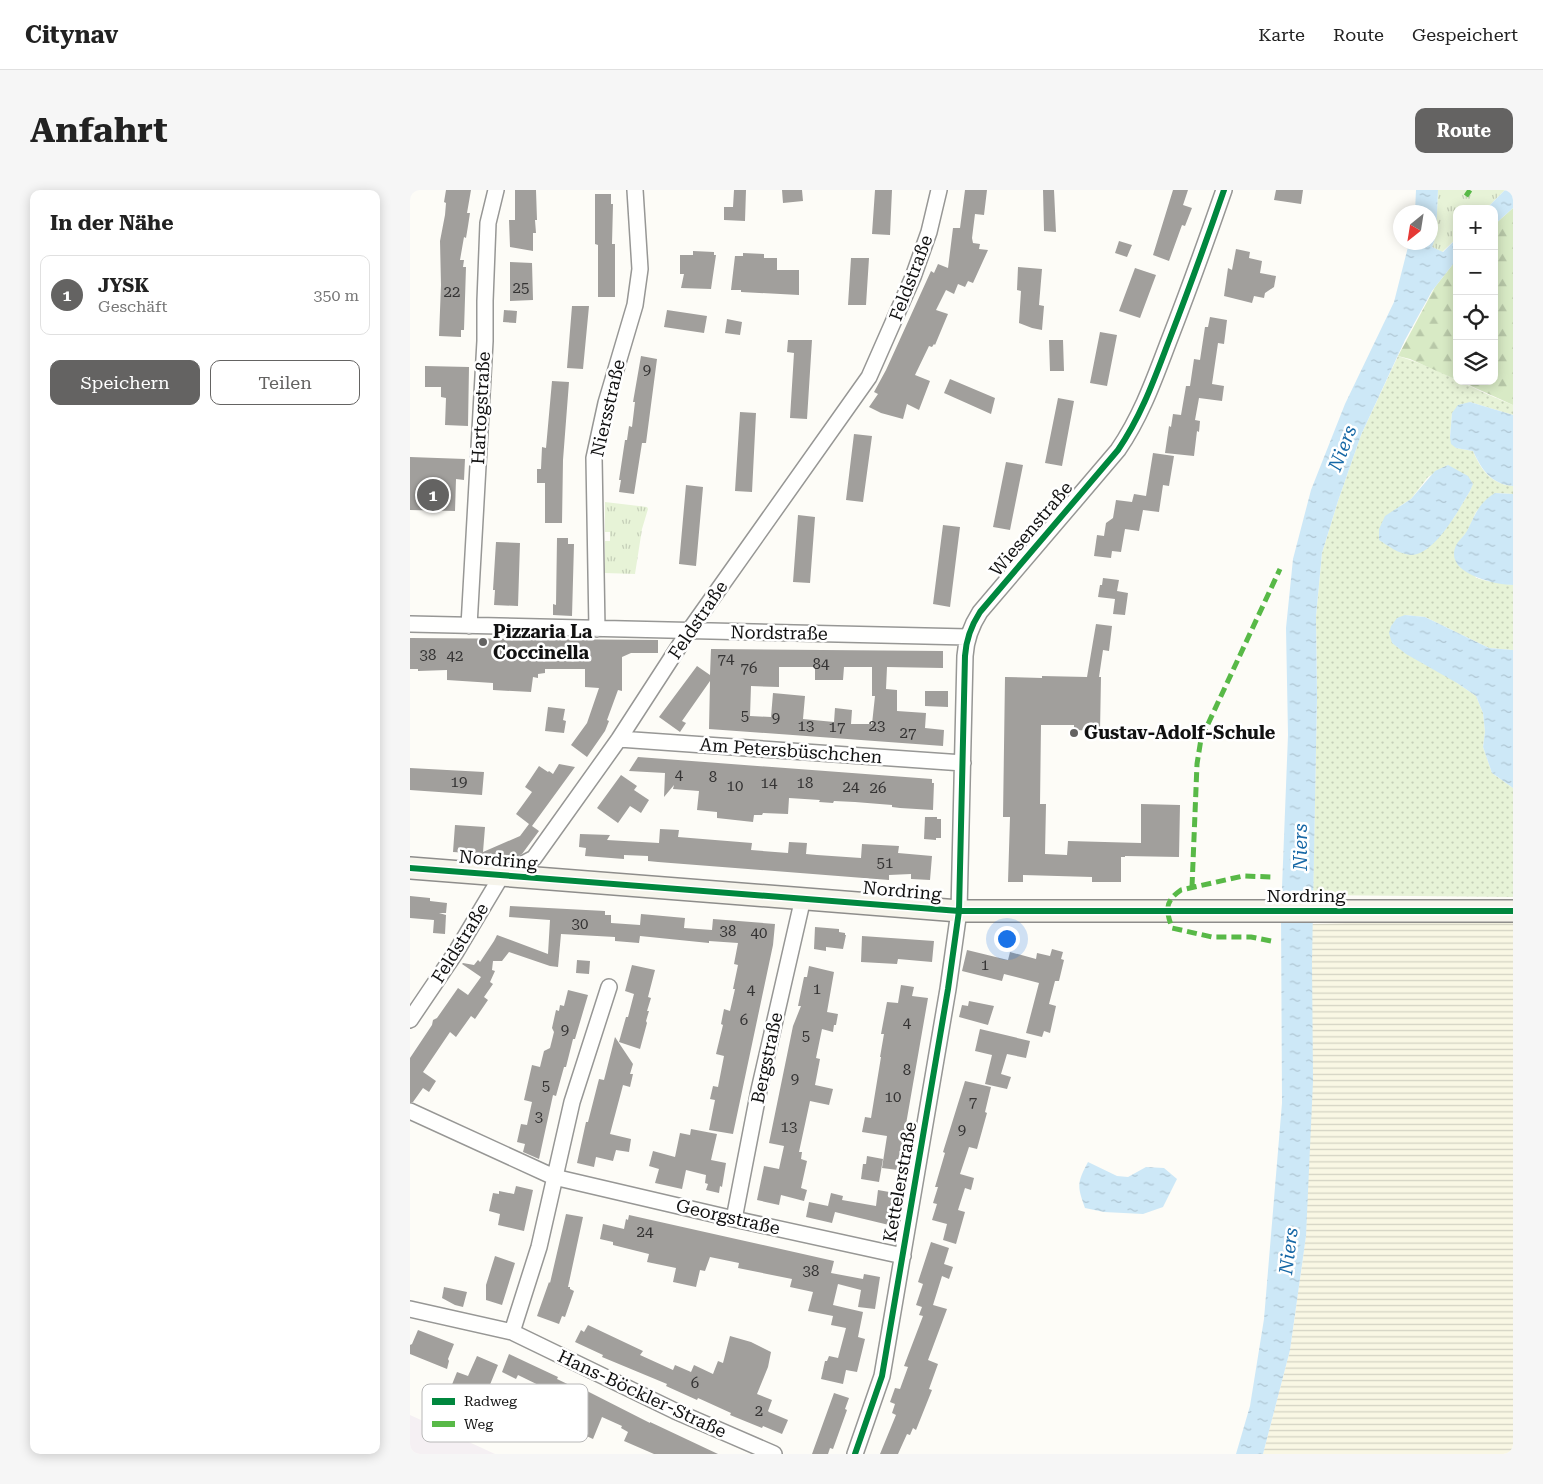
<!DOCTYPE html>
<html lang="de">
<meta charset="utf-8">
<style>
:root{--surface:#fff;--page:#f6f6f6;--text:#222;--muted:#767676;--line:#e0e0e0;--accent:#646362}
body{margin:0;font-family:"Roboto Serif",serif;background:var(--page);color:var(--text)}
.controls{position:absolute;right:15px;top:15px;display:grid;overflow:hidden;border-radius:10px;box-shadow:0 2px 12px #0003}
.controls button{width:45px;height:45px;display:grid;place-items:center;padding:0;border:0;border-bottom:1px solid var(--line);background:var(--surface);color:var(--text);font:25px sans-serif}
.compass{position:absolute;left:983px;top:15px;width:45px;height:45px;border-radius:50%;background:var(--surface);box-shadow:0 2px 12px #0003;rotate:210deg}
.you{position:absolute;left:596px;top:748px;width:18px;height:18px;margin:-12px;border:4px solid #fff;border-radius:50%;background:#1a73e8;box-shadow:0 0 0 8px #1a73e833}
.badge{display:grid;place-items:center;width:32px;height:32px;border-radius:50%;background:var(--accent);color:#fff;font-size:16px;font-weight:700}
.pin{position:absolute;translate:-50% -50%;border:2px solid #fff;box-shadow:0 1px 5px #0006}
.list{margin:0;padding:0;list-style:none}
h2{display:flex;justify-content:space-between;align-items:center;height:65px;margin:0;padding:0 20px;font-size:21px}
h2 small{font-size:16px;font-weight:400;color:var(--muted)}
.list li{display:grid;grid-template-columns:32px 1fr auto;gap:15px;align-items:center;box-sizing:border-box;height:80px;margin:0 10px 10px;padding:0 10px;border:1px solid var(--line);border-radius:10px}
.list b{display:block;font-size:19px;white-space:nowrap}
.list p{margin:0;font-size:16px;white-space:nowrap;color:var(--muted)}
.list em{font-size:16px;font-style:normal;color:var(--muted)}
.actions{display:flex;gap:10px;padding:15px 20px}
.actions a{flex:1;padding:11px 0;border:1px solid var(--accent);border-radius:10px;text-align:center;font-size:18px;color:var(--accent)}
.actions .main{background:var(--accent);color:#fff}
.icon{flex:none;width:28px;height:28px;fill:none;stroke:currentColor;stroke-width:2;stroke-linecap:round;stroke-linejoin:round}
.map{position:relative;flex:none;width:1103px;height:1264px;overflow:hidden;border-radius:10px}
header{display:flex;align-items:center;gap:30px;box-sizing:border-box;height:70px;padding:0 25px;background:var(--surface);border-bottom:1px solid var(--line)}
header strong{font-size:24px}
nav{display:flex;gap:28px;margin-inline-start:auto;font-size:18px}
.intro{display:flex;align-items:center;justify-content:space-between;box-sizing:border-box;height:120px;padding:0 30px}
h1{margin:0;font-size:35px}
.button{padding:12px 22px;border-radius:10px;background:var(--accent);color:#fff;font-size:18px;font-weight:700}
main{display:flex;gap:30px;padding:0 30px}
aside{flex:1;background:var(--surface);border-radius:10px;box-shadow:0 2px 12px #0003}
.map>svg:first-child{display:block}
.industrial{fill:#f5f0f3}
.farmland{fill:url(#farmland-rules)}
.grass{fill:url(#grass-dots);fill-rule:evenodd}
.forest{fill:url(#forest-firs)}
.park{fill:url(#park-tufts)}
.water{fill:url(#water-ripples)}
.building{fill:#a19f9c;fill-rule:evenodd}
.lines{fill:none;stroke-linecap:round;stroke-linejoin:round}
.street-casing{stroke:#979795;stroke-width:18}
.secondary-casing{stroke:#8e8d8b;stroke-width:24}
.street{stroke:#fffffe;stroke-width:15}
.secondary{stroke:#f6f4eb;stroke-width:21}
.quiet{stroke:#58b947;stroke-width:5;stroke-dasharray:10 5;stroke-linecap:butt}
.cycleway-casing{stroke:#fff;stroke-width:9}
.cycleway{stroke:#00873e;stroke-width:6}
.poi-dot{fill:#646362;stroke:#fff;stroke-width:2}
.labels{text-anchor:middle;stroke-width:5;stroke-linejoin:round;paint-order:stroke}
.number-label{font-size:15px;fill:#353434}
.street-label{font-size:18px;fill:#111;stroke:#fff}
.poi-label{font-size:18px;font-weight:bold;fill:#111;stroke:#fff;text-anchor:start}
.water-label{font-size:19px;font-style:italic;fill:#1768a6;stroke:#fff}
.key{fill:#fff;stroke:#b8b8b8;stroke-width:1}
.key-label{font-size:14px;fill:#111}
</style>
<header>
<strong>Citynav</strong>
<nav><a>Karte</a><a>Route</a><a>Gespeichert</a></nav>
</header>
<div class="intro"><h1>Anfahrt</h1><a class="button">Route</a></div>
<main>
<aside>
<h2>In der Nähe<small></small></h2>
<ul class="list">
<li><span class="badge">1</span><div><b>JYSK</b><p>Geschäft</p></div><em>350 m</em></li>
</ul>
<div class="actions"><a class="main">Speichern</a><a>Teilen</a></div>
</aside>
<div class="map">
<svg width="1103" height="1264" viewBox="0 0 1103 1264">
<defs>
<pattern id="farmland-rules" width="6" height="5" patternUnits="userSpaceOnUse" patternTransform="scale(1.25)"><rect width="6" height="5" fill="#f9f7e4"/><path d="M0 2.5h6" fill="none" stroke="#d4d3c3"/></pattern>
<pattern id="grass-dots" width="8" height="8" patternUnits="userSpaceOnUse" patternTransform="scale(1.25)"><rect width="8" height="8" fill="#e7f3d7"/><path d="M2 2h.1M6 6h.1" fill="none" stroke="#c5cfb8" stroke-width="1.8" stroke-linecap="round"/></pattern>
<pattern id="forest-firs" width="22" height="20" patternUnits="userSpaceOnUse" patternTransform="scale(1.25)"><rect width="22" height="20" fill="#d8eac5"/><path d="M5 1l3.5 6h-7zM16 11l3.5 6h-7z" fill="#b8c8a8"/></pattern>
<pattern id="park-tufts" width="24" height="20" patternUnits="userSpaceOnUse" patternTransform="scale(1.25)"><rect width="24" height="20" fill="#e7f3d7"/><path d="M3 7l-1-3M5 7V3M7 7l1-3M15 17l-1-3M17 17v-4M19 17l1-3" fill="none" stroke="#c5cfb8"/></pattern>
<pattern id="water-ripples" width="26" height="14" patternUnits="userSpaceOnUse" patternTransform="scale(1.25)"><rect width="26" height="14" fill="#cde8f7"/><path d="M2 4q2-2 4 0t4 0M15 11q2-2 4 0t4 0" fill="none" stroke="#afc6d3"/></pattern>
</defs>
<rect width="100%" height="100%" fill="#fdfcf7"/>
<!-- industrial -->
<path class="industrial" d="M0,1225L85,1264H0Z"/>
<!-- farmland -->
<path class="farmland" d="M1103,728V1264H853L880,1160L896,1046L902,734Z"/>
<!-- grass -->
<path class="grass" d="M988,166C1029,178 1063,200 1103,215V225L1060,212L1042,223L1040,247L1046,258L1063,261C1071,280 1081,294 1103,296V304L1085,303L1066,322L1057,342L1050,350L1066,388L1077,391L1103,395V460L1079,458L1015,427L995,425L1047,493L1066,506L1073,523L1075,542L1073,557L1082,583L1103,598V707L903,705L907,507L906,426L912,363L928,311L951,245ZM1038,275L1063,293L1060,301L1043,329L990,316L1001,309L1018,287Z"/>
<!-- forest -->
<path class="forest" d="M1103,18V215L1050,191H1084V35Z
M1047,69V190L1000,169L988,166L1025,97Z"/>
<!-- park -->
<path class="park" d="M1028,0H1095L1076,19H1047V48L1032,62L1022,57L1026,46Z
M195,312L237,317L238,319L232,339L225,384L195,383V351H200V342H195Z"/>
<!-- water -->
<path class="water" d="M1006,0H1028L1026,46L1022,57L1033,62L1047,48V69L1022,101L995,150L951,245L928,311L912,363L906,426L907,507L902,772L903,891L896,1046L880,1160L853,1264H826L840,1216L854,1129L872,913L871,723L878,545L876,438L883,369L901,300L935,214L984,112L999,53L1021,52V22H1005Z
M1095,0H1103V18L1084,35V19H1076Z
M1060,212L1103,225V296C1081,294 1072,280 1063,261L1046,258L1041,254L1040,247L1042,223L1048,215Z
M1038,275L1058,286L1063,294L1060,301C1049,319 1025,365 1001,365C989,364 978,356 969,350V339L975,326L1001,309L1025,281Z
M1085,303L1103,304V395C1086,395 1036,384 1045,358C1047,351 1055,346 1058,339C1066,323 1069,313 1085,303Z
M995,425L1015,427L1079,458L1103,460V598L1082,583L1073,557L1075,542L1073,523L1066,506L1047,493L996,464L982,453L979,443L981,436L987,428Z
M678,972L707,986L718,987L736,977L754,978L767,989L753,1017L733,1024L694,1022L675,1018C667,996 667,993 678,972Z"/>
<!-- building -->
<path class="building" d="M36,0H61L57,23H60L58,36L56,48L54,47L50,70H54L53,77H56L54,140H51V147L29,146L31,95L30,51L35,25L36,13L34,12Z
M105,0H126L127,30H125L126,43H123V61L100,57L99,30H105Z
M324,0H336L335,31L314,30V17H323Z
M372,0H392L393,11L373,13Z
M465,0H482L480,45L462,44Z
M555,0H577L574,25L565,24L562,48L563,53L570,54L569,59L578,60L563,93L558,91L555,97L548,94L544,104L536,100L526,120L538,124L525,155L524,154L522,157L519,156L505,185L520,191L509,220L497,214L493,229L471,223L459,217L468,204L464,202L476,180L521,81L524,83L528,74L538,78L543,38H550Z
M633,0H644L646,42L634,41Z
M763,0H778L773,15L782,18L775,36L772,35L759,71L743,65Z
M866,0H893L891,14L864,10Z
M185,4H201V14H203L202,54H205V107H188V55L185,54Z
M709,51L722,55L717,67L705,63Z
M826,59L840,62L839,68L852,71L850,83L866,86L864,97L855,103L854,108L844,106L842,113L814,106L818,78L822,80Z
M283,61L304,62V65H306L301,99L271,98L274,84H270V65H283Z
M333,63L354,64V68H367V80H389V105L331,102V100H321L325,66H333Z
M441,68H459L456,115H438Z
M100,72L122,73L123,110L100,111Z
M608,77L632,79L629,115L634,116L632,140L622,138L609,133L611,101L607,100Z
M725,78L746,85L730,128L709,121Z
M162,116H179L173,179L157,178Z
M94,120L107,121L106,133L93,132Z
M257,120L297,126L294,143L254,137Z
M800,127L817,130L814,154L808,153L802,194L814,196L812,211L789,208L785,230L790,231L789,242L787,241L784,266L755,263L759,236L761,237L763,224L771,225L776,196H780L784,169L790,170L795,137H798Z
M317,129L332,132L330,145L315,143Z
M690,142L707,145L697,196L680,193Z
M378,150H402L397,229L380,228L384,163L377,162Z
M639,150H653L654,181H640Z
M231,166L247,169L236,253H232L224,304L209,302L211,290H209L215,250H217L219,236L222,237L225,212H223Z
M15,176L59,177L58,236L35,235L36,208L31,207V197H15Z
M540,189L585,208L581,224L534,203Z
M142,191L159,192L153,270L152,333H135V293H127V279H131L132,257L136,258Z
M648,208L664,211L652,276L635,273Z
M330,222L346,223L342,302L325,301Z
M444,244L462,246L453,312L436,310Z
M743,263L764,266L759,296L753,295L749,322L733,320L729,341L715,339L711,362L702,361L701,368L684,366L687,345L694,346L696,333L703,328L706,310L722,312L724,304L736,306Z
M0,267L55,269L54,290L46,289L45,321L0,320Z
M596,272L613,275L600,340L583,337Z
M276,295L293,297L286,376L269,374Z
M388,325L405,327L400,393L383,392Z
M533,335L550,337L540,417L523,414Z
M147,348H158V354H164L162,426L143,425V414L146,415Z
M86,352L110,353L108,416L84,415L85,400H83Z
M693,388L709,390L707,401L718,403L715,425L703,424L705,409L688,407L690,395H692Z
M686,434L702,436L699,461L693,460L689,487H691L690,541L664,540V535H631L630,614H636L635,664L657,665L658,651L731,653V614L770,615L769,667L715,666V667H711V692H682V687L613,685V692H598L600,627H593L595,487L632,488V486L677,487Z
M0,448L248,450V463H221L212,467V501L208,500L197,530L199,531L195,541L177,567L161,555L177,533L189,498L175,497V479H135V483L128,484V488L123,487L121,502L83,500V493L37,490V480L8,481V479H0Z
M301,459L533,461V478L477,477L476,499L487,500V521L516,523L515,538L534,540L533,556L299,539L300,491L272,531L276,533L270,542L249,527L287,476L300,485ZM369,477H405V490H433L434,477H462V506H465L462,534H441L442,520L425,518L424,532L393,529L395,506L363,503L361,527L340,526L341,496L369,497Z
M515,501H538V517L515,516Z
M138,517L155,519L153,530L156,531L154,543L135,541Z
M228,567L522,589V593H524L523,620L490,618L482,617V615L445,612L424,611L423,613L409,612L410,610L379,608L378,624L353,623L352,625H344L343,632L307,628V622L287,620L289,601L263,599L264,595L254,607L255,583L219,581Z
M149,574L165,577L122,636L129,641L112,664L103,669L90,668V665L43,662L45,635L75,637L73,662L110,646L119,634L106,624L122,602L115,597L129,576L138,582L139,581L143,584Z
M0,578L74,582L72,605L0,600Z
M211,585L227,596L224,600L239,610L231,623L220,616L208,633L187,618Z
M515,627H527V629H531V648H526V650L514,649Z
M250,639L269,640L268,647L342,653L341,660L378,663L379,652L397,653L396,664L407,665L451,668L452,654L489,656L488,663L522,666L520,690L501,689V684L479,685V690L248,672L238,671V666L214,665V669L175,666L176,658L169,657L170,644L200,645L197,650L249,653Z
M0,706L20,708V711L37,713L36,723H29L36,725L35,744L23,743L24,730L0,728Z
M100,716L195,721V725H201V733L230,735L231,724L275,728L274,738L302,740L303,729L365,734L363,755L323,944L299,940L305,910L300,909L303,896L308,897L314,866L306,864L313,835L311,834L314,819L320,821L325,799H323L328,775L324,774L328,753L299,751V753L230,746L229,753L205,751V747L151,744L148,777L140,776L99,762L92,771H83L82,780L85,781L80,792L83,794L74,807L78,810L65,829L61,826L46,847L40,842L13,882L26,891L19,902L13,898L3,912H0V868L22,835L23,830L27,828L48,798L58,805L71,787L52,774L53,773L64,775L68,770L70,772L84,751L87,745L138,764L140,730L99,727Z
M405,737L429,739V742L435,743V745H436L433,759L416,757V761L404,759Z
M452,746L524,751L522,772L488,769L487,774L451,772Z
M642,759L653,762L651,769L654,770L649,791H645L639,814L646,816L640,843L634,841L632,847L616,843L629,793L594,784L592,791L552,781L557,760L598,770L600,762L626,769L627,763L640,766Z
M167,770L180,771L179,784L166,783Z
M222,775L245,780L238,807L241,808L237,821H239L236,831L237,833L230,859L209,852L216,827H218L224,804L215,801Z
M399,776L424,782L417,822L428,824L426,835H424L423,842L412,839L406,868L410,869L405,895L423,899L419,915L400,911L389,962H392L391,969L397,971L391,998L397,1000L394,1011L371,1005L369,1015L347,1010L354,976L369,979L374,956L359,953L383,836L391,816H388L394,787H397Z
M491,795L504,797L502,806L518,808L488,980L472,978L477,946L452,942L455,927L461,928L471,867H470L474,844H471L477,812L488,813Z
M158,800L178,805L165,849H163L156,877H154L146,906L143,905L129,969L113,962L115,954L107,952L111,934L117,935L122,912L114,910L122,875L130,877L134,861L140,858L144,842L142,838L146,820L149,821L150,815L154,816Z
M559,811L584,816L578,835L549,827L552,815L558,816Z
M570,839L620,851L616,868L597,864L591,884L601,887L597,899L575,894L582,865L565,861Z
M205,847L223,874L220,884H223L220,897L213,895L200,944L221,949L219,962L206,960L203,971L186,967L184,977L167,973L176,932H178L189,889L194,890Z
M555,891L581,897L575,922L577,923L567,959L559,957L550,984L564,988L561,1000L555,998L548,1020L555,1022L546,1054L533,1050L537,1034L522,1030L527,1014L523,1013L528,997H525L535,963L533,962Z
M281,939L307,944L301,970L316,973L312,997L310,996L309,1003L296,1000L298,994L295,993L296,985L276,980L272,999L245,993L249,979L239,976L243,961L265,967L270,943L280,945Z
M457,966L473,969L469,992L451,989L453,974H456Z
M106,996L123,1000L114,1041L88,1035L90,1024L79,1021L83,1003L89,1004V1001L104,1004Z
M468,1000L485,1003L479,1035L425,1022L422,1033L396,1027L399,1012L418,1016L421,1003L433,1006L432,1010L466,1016Z
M156,1024L173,1027L158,1097H160V1099L164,1101L155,1127L152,1126L149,1134L127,1126L139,1092L140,1093Z
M219,1025L424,1071L421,1083L453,1089L454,1084L470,1087L465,1119L448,1117L451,1100L428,1094L423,1115L453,1122L448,1147L455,1149L447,1182L436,1180L433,1194L411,1189L415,1171H417L419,1166L428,1168L436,1138L421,1135L423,1126L398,1121L403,1102L380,1097L382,1089L328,1078L329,1073L300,1067L295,1081L290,1080L286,1097L263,1092L266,1078L237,1072L239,1064L203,1055V1052L190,1049L193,1034L214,1039L216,1029L218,1030Z
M521,1052L539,1058L534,1074L543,1077L539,1089L532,1086L523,1115L537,1119L518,1170L528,1174L519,1199L522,1200L506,1240L503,1238L500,1245L497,1244L488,1264H470L486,1225L482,1223L485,1214L480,1212L485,1198L490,1199L498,1177L494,1176L513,1126L509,1125L512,1117L506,1115L513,1094L508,1092Z
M85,1066L105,1073L92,1115L76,1110V1095Z
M34,1097L57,1102L53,1117L45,1115L32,1108Z
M178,1135L233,1161L230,1165L263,1180L265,1175L281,1182L284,1175L303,1184L308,1171L313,1173L320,1146L341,1152L361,1162L358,1177L347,1204L362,1210L358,1221L359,1222L378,1230L372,1244L353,1236L352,1238L320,1225L321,1223L288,1208L287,1210L256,1196L257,1194L192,1167L193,1165L165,1152L171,1140L174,1142Z
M8,1140L44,1154L38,1169L39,1171L37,1179L0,1164V1155L2,1154Z
M99,1164L148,1187L147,1189L176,1203L177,1201L240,1233V1232L308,1264H244L214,1251L218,1242L211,1238L212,1236L192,1227L183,1249L172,1244L175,1237L169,1235L175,1221L148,1207L149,1205L108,1185L106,1189L92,1182Z
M67,1166L88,1175L77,1202L56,1194L53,1201L41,1197L47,1182L58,1186Z
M424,1203L439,1208L435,1219L437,1220L423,1259L420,1258L418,1264H402Z"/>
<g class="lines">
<defs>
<path id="street" d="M0,434L558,447
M59,436L75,151V111L78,33L86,0
M187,439L184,268L196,213L225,115L230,79L225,0
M209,549L553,573
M0,830L46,762L92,685L124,668L209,549L279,441L459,187L503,87L519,42L529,0
M0,921L144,987L324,1029L493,1066
M324,1029L349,900L393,708
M0,1119L102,1142L265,1221L364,1264
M102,1142L129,1057L162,912L199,797
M445,1264L472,1186L538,799L549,721L555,466C556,449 561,436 570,422L708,260C732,225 745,187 760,148C779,99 797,49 814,0"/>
<path id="secondary" d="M0,678L549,721H1103"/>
</defs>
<!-- street casing -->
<use href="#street" class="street-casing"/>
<!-- secondary casing -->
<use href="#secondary" class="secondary-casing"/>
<!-- street -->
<use href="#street" class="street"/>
<!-- secondary -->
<use href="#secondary" class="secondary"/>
<!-- quiet -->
<path class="quiet" d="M1056,6L1060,0
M782,697L787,574L791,549L870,379
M861,751L841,747H802L762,738C756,720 754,712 771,700L833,686L862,687"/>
<defs>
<path id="cycleway" d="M0,678L549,721H1103
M445,1264L472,1186L538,799L549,721L555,466C556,449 561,436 570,422L708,260C732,225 745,187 760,148C779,99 797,49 814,0"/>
</defs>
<!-- cycleway casing -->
<use href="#cycleway" class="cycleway-casing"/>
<!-- cycleway -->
<use href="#cycleway" class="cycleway"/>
</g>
<!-- markers -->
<g class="poi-dot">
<circle cx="73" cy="452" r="5"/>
<circle cx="664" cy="543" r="5"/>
</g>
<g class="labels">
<!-- number labels -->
<g class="number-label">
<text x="111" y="103">25</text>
<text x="42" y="107">22</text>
<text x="237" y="185">9</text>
<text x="18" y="470">38</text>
<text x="45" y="471">42</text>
<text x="316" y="474">74</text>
<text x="411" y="479">84</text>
<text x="339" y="483">76</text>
<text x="335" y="531">5</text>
<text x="366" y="533">9</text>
<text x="396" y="541">13</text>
<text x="467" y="541">23</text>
<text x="427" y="542">17</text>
<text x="498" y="548">27</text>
<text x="269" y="590">4</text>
<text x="303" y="592">8</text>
<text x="49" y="597">19</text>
<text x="359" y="598">14</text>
<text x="395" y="598">18</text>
<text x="325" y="601">10</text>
<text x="441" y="602">24</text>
<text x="468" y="603">26</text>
<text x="475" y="678">51</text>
<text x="170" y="739">30</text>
<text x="318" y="746">38</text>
<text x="349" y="748">40</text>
<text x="575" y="780">1</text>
<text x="407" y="804">1</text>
<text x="341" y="805">4</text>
<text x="334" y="835">6</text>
<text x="497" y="838">4</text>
<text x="155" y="845">9</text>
<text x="396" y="851">5</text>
<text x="497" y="885">8</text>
<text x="385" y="894">9</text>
<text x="136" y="901">5</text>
<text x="483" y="912">10</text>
<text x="563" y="917">7</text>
<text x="129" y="932">3</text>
<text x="379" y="942">13</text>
<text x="552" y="945">9</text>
<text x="235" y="1047">24</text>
<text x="401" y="1086">38</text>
<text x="285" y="1198">6</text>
<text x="349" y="1226">2</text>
</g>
<!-- street labels -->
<g class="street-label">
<text transform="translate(501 88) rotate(-69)" y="6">Feldstraße</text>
<text transform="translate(71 218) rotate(-87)" y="6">Hartogstraße</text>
<text transform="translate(198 218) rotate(-77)" y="6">Niersstraße</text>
<text transform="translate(621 339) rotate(-50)" y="6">Wiesenstraße</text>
<text transform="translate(288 430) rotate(-56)" y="6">Feldstraße</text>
<text transform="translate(369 443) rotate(1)" y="6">Nordstraße</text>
<text transform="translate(381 561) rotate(4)" y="6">Am Petersbüschchen</text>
<text transform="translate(88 670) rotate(5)" y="6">Nordring</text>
<text transform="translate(492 701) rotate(5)" y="6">Nordring</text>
<text x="896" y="712">Nordring</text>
<text transform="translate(50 753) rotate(-58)" y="6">Feldstraße</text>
<text transform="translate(357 868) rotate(-78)" y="6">Bergstraße</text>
<text transform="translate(490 992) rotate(-80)" y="6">Kettelerstraße</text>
<text transform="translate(318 1027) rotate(13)" y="6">Georgstraße</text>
<text transform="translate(232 1204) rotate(25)" y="6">Hans-Böckler-Straße</text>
</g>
<!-- poi labels -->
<g class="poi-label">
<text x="83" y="448">Pizzaria La<tspan x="83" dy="21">Coccinella</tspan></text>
<text x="674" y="549">Gustav-Adolf-Schule</text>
</g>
<!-- water labels -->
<g class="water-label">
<text transform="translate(932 258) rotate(-69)" y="7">Niers</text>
<text transform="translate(890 657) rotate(-90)" y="7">Niers</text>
<text transform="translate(878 1061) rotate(-83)" y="7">Niers</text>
</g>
</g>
<!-- legend -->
<rect x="12" y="1194" width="166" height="58" rx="8" class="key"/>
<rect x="22" y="1208" width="23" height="7" fill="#00873e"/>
<rect x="22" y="1231" width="23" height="6" fill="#58b947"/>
<g class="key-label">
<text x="54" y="1216">Radweg</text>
<text x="54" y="1239">Weg</text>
</g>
</svg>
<div class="controls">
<button>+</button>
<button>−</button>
<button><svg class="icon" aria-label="locate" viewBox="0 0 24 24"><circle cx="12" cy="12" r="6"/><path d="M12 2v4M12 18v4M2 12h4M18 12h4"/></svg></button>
<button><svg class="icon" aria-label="layers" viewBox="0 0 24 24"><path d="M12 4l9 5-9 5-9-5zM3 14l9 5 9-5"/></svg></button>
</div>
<svg class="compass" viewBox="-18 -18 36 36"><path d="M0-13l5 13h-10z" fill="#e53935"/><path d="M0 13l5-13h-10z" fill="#767676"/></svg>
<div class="you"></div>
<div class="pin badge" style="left:23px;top:305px">1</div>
</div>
</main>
